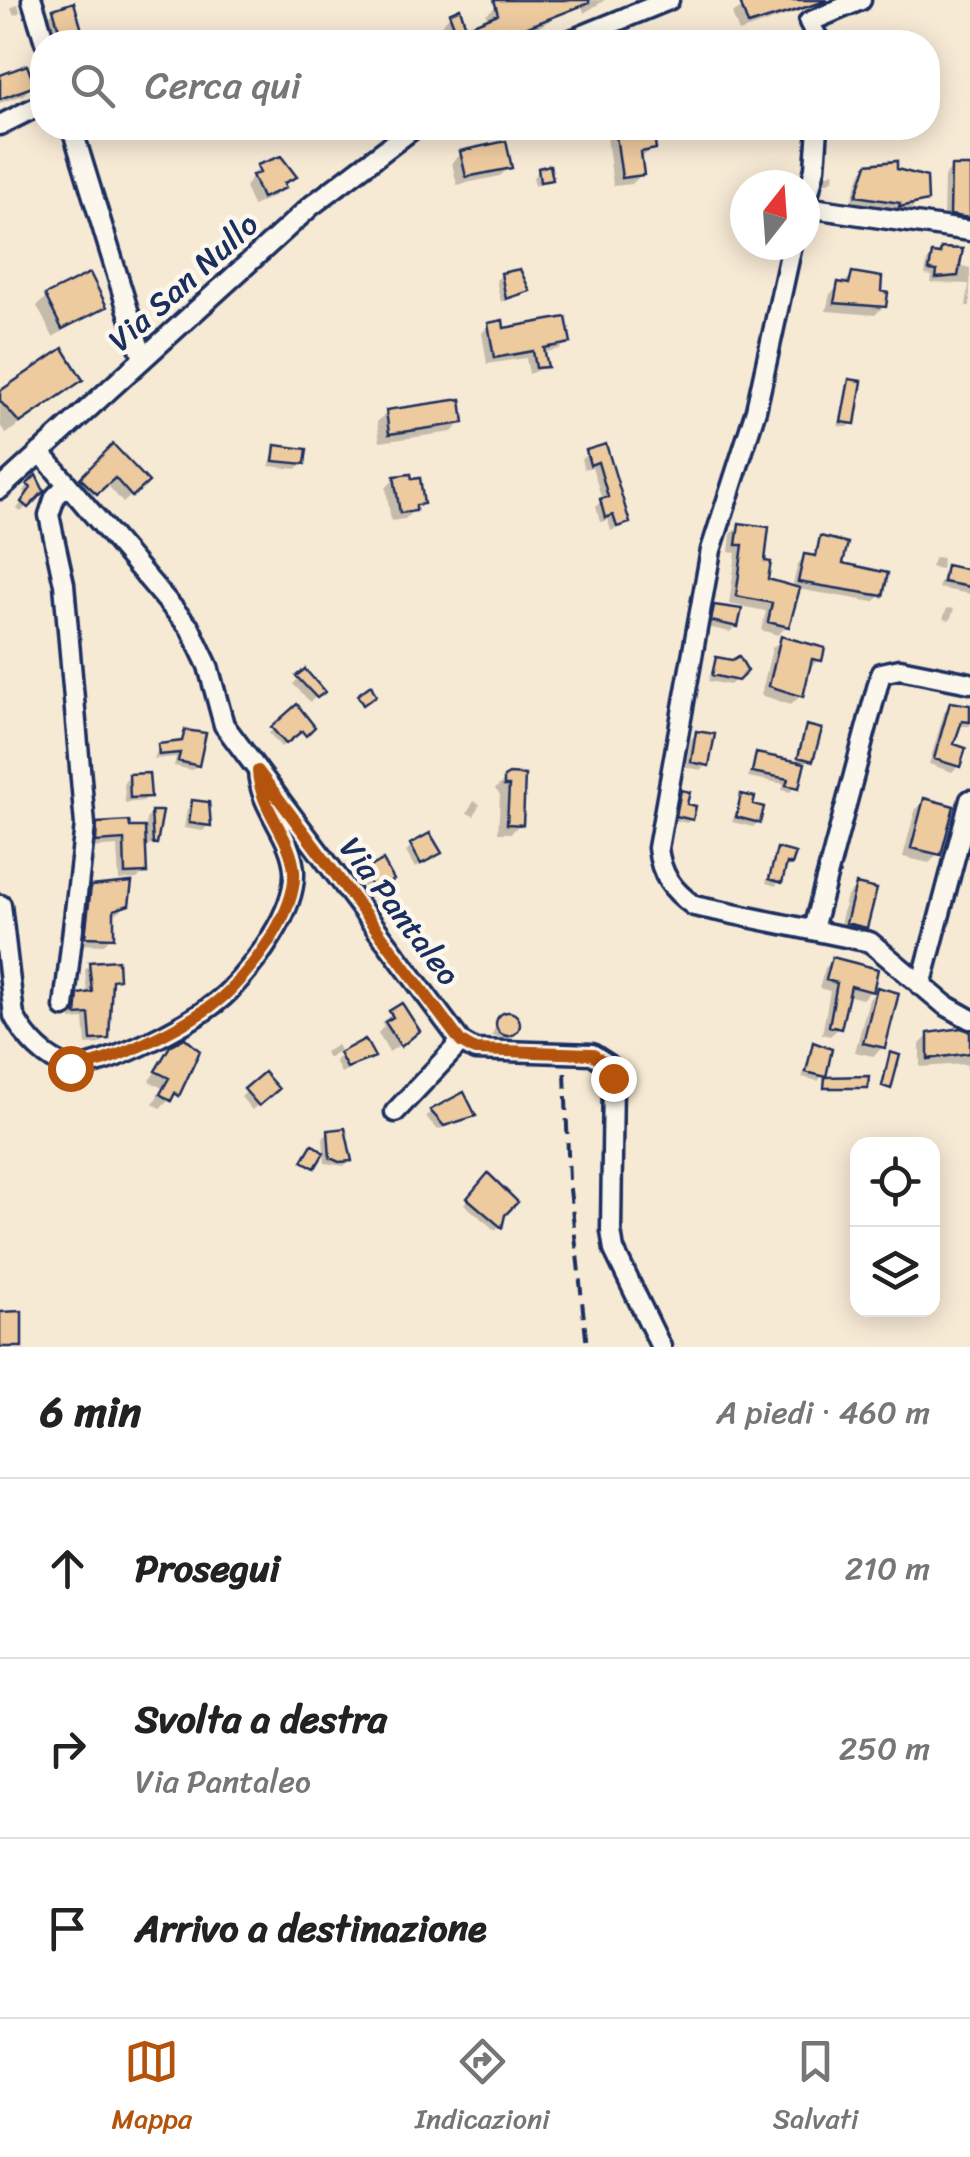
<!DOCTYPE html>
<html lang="it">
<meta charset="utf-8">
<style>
:root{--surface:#fff;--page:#f2f2f2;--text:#222;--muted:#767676;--line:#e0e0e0;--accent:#b45309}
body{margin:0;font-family:Sriracha,sans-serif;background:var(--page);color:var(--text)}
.controls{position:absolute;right:30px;bottom:30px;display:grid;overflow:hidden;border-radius:20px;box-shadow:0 5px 25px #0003}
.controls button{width:90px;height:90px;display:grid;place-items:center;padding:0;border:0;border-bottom:2px solid var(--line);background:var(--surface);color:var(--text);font:50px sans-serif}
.compass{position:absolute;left:730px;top:170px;width:90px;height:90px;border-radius:50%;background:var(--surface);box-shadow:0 5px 25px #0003;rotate:17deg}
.stop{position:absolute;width:30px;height:30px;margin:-22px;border:8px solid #b45309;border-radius:50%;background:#fff}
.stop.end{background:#b45309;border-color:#fff;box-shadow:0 2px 10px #0008}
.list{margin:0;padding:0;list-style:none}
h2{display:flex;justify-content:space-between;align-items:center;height:130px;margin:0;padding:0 40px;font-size:42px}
h2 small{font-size:32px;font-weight:400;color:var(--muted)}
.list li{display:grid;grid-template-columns:65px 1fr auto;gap:30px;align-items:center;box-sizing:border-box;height:180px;padding:0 40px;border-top:2px solid var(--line)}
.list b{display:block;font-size:38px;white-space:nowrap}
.list p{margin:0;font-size:32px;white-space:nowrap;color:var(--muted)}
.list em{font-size:32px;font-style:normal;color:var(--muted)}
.icon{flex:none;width:55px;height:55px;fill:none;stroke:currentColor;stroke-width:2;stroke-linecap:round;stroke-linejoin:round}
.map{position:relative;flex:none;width:970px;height:1347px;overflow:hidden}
.search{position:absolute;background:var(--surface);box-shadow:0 5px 25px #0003;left:30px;right:30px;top:30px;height:110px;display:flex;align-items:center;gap:25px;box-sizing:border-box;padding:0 35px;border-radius:40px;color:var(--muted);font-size:38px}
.sheet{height:670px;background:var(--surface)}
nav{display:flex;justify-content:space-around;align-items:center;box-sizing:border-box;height:140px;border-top:2px solid var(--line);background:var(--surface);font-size:28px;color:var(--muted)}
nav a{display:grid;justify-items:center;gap:5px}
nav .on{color:var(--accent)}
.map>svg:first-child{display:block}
.shadow{fill:#0003}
.building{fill:#eeca9f;stroke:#1b2f5e;stroke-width:2.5}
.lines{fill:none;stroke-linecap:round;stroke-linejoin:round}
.minor-casing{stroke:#1b2f5e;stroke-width:25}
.minor{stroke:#fbf7ec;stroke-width:18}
.rail{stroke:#1b2f5e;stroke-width:4;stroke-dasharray:15 8;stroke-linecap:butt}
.route{stroke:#b45309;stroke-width:12}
.labels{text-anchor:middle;stroke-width:9;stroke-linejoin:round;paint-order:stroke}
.street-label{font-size:32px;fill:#1b2f5e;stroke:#fbf7ec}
</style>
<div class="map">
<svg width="970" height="1347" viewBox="0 0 970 1347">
<rect width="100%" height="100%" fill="#f7ead5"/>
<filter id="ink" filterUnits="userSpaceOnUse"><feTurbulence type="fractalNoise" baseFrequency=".01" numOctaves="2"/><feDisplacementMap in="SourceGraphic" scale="20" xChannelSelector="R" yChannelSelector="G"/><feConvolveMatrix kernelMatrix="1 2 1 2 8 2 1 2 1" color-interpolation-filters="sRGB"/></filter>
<g filter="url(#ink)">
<!-- shadow -->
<path class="shadow" d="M505,0H605L584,13L581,2L570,7L516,42H447L441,25L451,15L465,30L488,21L486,14Z
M755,0H832L739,32L732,14Z
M18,4L20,12L14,15L11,8Z
M54,11L80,33L75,39L56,42L48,17Z
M624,35L627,42H604Z
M0,78L32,86L23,95L0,103Z
M606,128H651L653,149L640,158L642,174L632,184L613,186Z
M461,154L510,167L500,176L457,185L452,163Z
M259,167L294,177L274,196L253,206L245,187Z
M868,167L894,171L922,200L905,214L850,204L860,175Z
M952,168H970V227L943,223L944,176Z
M539,171L551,179L535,186L533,177Z
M834,171L833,180L821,185L822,178Z
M942,250L958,265L970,268V306H966L969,284L931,283L932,276L925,275L927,261Z
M502,275L527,290L501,302L496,280Z
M853,275L878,293L884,306L875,315L826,311L830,294Z
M46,297L104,306L53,337L37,306Z
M489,325L502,331L568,342L560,349L542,353L545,367L529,374L526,358L487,364L482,333Z
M80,380L6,434L0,425V394Z
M850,381L853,422L848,427L838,426Z
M387,412L462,422L452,432L380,442L377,422Z
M276,447L302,463L297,469L269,466Z
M605,447L627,523L611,531L608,520L600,522L596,507L602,500L600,493L592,467L584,469L581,458Z
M113,448L146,482L123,503L106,483L88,500L74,487Z
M395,478L421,503L405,519L391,521L386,488Z
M35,479L41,491L21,512L17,509L27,495L23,491Z
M739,526L762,563L765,581L792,588L798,564L805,556L811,558L821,539L840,565L881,595L874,602L797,589L787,626L778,635L761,630L766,611L729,604L736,553L729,552L731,534Z
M935,557L943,558L941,569L931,567Z
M946,568L970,572V594L938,588Z
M715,608L736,626L730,632L707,627Z
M947,608L954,609L950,620L943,619Z
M782,639L819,660L807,669L800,696L791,705L761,695L772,648Z
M717,659L745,671L730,685L708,681Z
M304,673L321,692L310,702L293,684Z
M951,705L970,708V726H958L951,746L958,766L952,772L929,764L945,710Z
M297,708L312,727L281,747L269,733Z
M806,727L811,760L803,761L791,792L782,790L784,784L748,777L757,756L796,764Z
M186,733L197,765L192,770L174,766L176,757L154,759L159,746L179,744Z
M697,733L707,764L701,770L686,767L691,739Z
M130,776L148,796L143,801L125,803L124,782Z
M522,778L520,824L511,833H498L500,795L495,789L505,780Z
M682,793L691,819L687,823L673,820Z
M742,797L758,822L753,827L732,822Z
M474,801L480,804L474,816L467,813Z
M925,801L939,854L929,863L903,857L915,810Z
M193,803L208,825L203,831L184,828L187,809Z
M152,813L155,843L143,849L144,872L137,879L119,880L117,846L90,848L91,833L98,825L147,829L146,819Z
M411,846L439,852L415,868L406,852Z
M777,851L790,864L784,867L776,886L766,883Z
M364,873L391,879L368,895L358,879Z
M857,886L865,927L855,936L838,932L847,896Z
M92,889L126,896L124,908L112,916L111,937L103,945L78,944L83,897Z
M833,960L871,991L862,999L847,995L839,1028L830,1036L822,1034L830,991L819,988L825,968Z
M115,962L106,1038L100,1044L86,1045L84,1019L71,1020L73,1002L87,995L85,970L90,964Z
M878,990L883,1047L873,1056L855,1052L869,999Z
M402,1007L417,1025L412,1037L389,1052L378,1033L384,1026L381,1022Z
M500,1014L516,1016L510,1040L492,1036Z
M970,1033V1082L966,1064L920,1067V1044L929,1035Z
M337,1045L340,1050L328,1058L325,1052Z
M814,1045L823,1075L818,1081L802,1077Z
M171,1048L177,1094L160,1108L153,1104L162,1088L149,1081Z
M341,1055L372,1056L341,1073L335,1061Z
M264,1075L276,1089L252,1110L241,1097Z
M824,1079H866L863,1089H823Z
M432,1112L473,1115L438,1130L426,1117Z
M329,1132L349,1160L344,1166L325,1163L323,1138Z
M488,1177L503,1214L496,1231L464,1204Z"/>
<!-- building -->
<path class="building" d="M494,0H589V3L525,28L527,35L517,38L519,42H460L449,13L460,8L466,27L498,14Z
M746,0H826V1L748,25L740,2Z
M74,2L83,34L62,40L53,9Z
M27,65L35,86L0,99V75Z
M615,128H653L656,149L641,152L644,175L622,178Z
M506,141L512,168L466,177L460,151Z
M281,156L297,177L284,183L286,188L262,198L252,175L260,173L257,165Z
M897,161V169L927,177L928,201L899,207L900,203L856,196L867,164Z
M550,165L553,180L540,182L538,168Z
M951,166H970V218L950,215Z
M941,248L963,249L958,276L936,278L937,271L929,270L932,253L940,254Z
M520,269L530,291L506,299L501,273Z
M852,272L882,277L881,291L888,293L886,307L834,303L838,282L849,284Z
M90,273L107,307L62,329L45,295Z
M566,317L571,343L544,348L548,367L536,368L533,351L494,358L488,323L503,320L504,328Z
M63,348L83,380L20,423L0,401V391Z
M849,379L862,381L855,424L841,422Z
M461,399L464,423L389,434L386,410Z
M113,444L149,482L132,497L115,478L97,494L80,478Z
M606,444L630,523L617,527L613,515L605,518L600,499L608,497L605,486L598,462L590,465L586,450Z
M275,445L307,449L305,464L273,461Z
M411,474L412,479L420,478L424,504L416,505V511L400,513L394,476Z
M36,475L44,491L28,508L21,502L31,488L27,484Z
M739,523L769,527L765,561L771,562L768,579L800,588L789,627L768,622L772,603L736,596L743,545H736Z
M820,536L848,543L843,563L888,573L883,596L798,582L804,554L816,556Z
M946,565L970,570V587L943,582Z
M714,605L742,609L738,627L711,621Z
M781,636L825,648L822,661L812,659L803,697L769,686Z
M739,656L748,671L738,681L712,675L716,657L732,660Z
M305,669L325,692L317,698L296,676Z
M371,685L376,696L363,705L357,695Z
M950,702L970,705V722L962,721L954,744L966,748L960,767L934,759Z
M297,704L315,727L306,736L302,731L286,744L271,727Z
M806,725L822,729L813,761L798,757Z
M185,730L206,733L199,766L178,761L180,753L159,755L158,744L182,741Z
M696,731L715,734L709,766L691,762Z
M756,753L805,763L799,788L786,785L788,779L752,772Z
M149,773L151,797L130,798L129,774Z
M509,774L525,775L523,825L507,824L509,786H504V777Z
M681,790L690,792L687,804L696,806L693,820L676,816Z
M741,794L755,797L753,804L764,807L760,823L736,817Z
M924,798L954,806L941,855L911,848Z
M192,800L209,802L211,826L189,823Z
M151,811H163L157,844H153Z
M129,821L130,827H145L147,873L125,874L124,840L96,842L97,823Z
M430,833L442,853L421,864L410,844Z
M777,848L796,853L792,865L787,863L782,883L769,879Z
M383,860L394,880L374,891L363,871Z
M132,882L129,905L114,910V938L85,937L91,886Z
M856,884L877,889L867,928L846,923Z
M832,957L878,969L873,992L851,986L841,1029L829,1026L837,983L826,980Z
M118,960L119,979L112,980L109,1039L91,1040L89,1014L76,1015L78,994L92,992L89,962Z
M877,987L899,993L885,1048L863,1043Z
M402,1003L420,1031L401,1047L385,1022L393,1017L389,1011Z
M496 1024a12 12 0 1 1 24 0a12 12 0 1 1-24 0Z
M961,1028L970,1031V1053L928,1059V1033Z
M185,1038L200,1051L179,1096L175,1093L171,1101L160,1094L169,1078L155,1071L170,1046Z
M365,1039L375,1057L347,1068L339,1053Z
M813,1042L832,1049L826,1077L806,1072Z
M890,1052L900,1055L891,1089L882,1086Z
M264,1072L279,1089L259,1106L244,1089Z
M869,1076L868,1088H824L825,1077Z
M464,1092L476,1116L444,1126L430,1110Z
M345,1128L352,1161L339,1162L330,1158L328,1130Z
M312,1144L324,1153L315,1168L302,1161Z
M488,1173L518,1202L505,1215L502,1228L467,1198Z
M22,1311V1347H0V1312Z"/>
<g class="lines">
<defs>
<path id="minor" d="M32,0L45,42
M566,42L669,0
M820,42L809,22L861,0
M0,125L42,104
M72,128L143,359
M806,207L970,231
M805,209L815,168L818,128
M792,245L756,410L711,550L658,848C661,875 672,890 694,906L870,942L945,1005L970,1019
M40,452L190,628L208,666L224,725L461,1042L475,1050L592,1054L609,1065L613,1078L611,1231L614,1250L661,1347
M0,489L311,206L414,128
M1,905L14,1016C26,1039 45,1059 70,1068C110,1066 201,1020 229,991C255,964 296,911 294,871C292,835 260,809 258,771
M813,929L881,673L900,669L970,683
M921,986L970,800
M64,1007L85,825L64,584L49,515L55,497L67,485
M395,1112L461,1042"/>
</defs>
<!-- minor casing -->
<use href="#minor" class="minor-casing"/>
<!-- minor -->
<use href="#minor" class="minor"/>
<!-- rail -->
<path class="rail" d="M565,1073L569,1180L587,1347"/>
</g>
</g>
<g class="lines" filter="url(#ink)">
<!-- route -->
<path class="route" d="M70,1068C110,1065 200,1020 229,991C255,964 297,911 294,871C291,835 260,810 258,771L461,1042L475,1050L592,1054L608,1065L613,1078"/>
</g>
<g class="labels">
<!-- street labels -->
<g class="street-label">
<text transform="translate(183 282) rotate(-42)" y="11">Via San Nullo</text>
<text transform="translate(400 911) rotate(53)" y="11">Via Pantaleo</text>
</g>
</g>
</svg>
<div class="controls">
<button><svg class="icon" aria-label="locate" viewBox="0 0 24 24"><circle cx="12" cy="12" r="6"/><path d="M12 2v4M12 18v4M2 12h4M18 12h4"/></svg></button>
<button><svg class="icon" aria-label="layers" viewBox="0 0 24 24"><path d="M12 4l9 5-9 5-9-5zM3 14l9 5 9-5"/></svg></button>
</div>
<svg class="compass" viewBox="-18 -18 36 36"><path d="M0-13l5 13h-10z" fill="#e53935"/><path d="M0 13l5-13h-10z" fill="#767676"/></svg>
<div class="stop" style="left:70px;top:1068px"></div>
<div class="stop end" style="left:613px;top:1078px"></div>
<div class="search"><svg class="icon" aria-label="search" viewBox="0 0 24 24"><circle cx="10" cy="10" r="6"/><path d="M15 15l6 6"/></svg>Cerca qui</div>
</div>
<section class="sheet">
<h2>6 min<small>A piedi · 460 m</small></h2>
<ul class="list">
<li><svg class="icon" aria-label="ahead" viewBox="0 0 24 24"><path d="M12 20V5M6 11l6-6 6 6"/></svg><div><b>Prosegui</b></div><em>210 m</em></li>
<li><svg class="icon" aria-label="right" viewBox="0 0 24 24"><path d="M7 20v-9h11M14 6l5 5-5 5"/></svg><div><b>Svolta a destra</b><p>Via Pantaleo</p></div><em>250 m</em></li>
<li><svg class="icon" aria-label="arrive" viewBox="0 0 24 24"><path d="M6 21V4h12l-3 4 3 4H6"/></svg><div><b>Arrivo a destinazione</b></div></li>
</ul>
</section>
<nav>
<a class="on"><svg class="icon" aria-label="map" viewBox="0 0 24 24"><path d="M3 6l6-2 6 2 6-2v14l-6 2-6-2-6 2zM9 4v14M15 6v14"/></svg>Mappa</a>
<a><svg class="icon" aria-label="directions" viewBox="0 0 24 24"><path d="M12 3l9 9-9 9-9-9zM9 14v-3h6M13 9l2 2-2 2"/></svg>Indicazioni</a>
<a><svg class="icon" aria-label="saved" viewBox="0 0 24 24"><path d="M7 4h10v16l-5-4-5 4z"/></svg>Salvati</a>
</nav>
